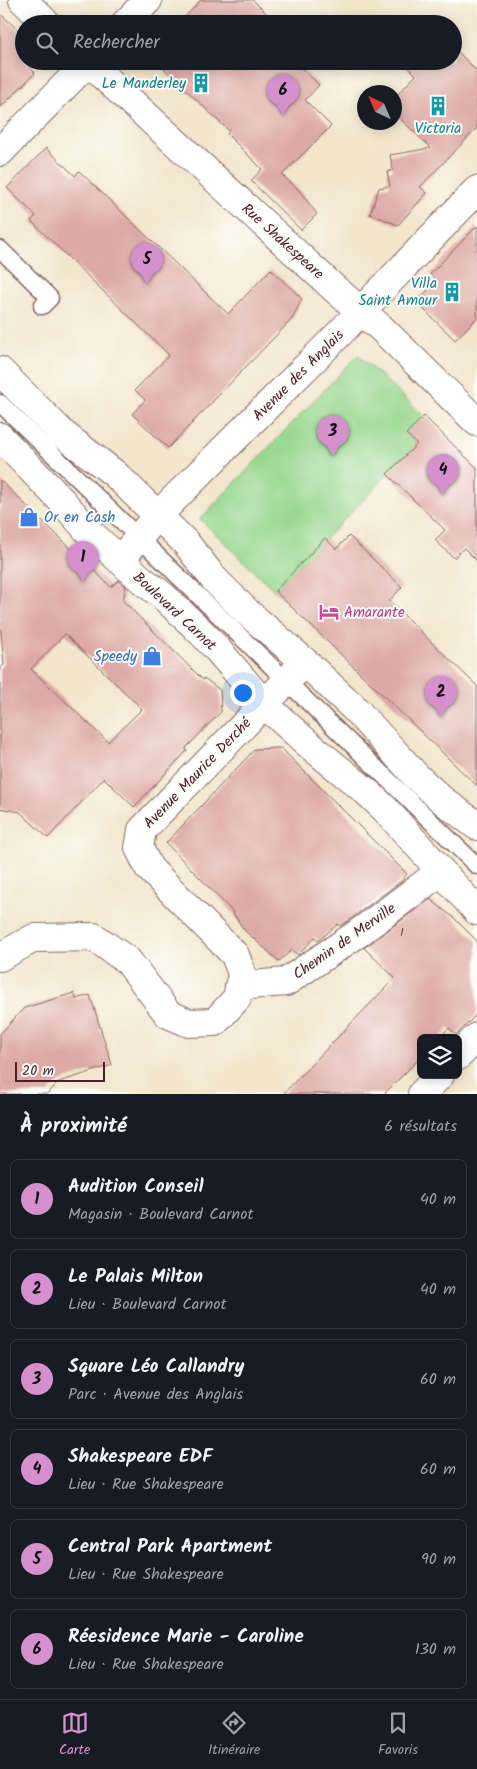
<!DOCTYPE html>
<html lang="fr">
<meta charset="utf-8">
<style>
:root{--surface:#171b24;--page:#20242c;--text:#f1f3f6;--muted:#9ea1a6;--line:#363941;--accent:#d690ce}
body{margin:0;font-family:Kalam,sans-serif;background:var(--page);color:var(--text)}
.controls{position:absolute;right:15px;bottom:15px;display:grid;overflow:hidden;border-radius:8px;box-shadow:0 2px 12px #0003}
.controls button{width:45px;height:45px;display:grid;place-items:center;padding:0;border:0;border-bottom:1px solid var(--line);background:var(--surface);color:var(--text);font:25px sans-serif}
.compass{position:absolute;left:357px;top:85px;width:45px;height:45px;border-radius:50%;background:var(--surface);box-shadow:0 2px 12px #0003;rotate:316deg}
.scale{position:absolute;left:15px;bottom:12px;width:90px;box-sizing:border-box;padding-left:5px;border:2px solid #4a1f2b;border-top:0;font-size:14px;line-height:18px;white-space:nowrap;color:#4a1f2b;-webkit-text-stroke:4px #fdfcf7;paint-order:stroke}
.you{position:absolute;left:242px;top:692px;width:18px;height:18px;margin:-12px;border:4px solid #fff;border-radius:50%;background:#1a73e8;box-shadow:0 0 0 8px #1a73e833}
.badge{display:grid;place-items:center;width:32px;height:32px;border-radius:50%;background:var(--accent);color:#111;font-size:16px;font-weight:700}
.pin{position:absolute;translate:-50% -41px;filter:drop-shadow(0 1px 2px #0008)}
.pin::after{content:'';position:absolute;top:26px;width:18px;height:15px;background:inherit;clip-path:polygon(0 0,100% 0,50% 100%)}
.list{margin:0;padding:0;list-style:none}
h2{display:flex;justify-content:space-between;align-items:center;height:65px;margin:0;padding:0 20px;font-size:21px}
h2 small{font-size:16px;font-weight:400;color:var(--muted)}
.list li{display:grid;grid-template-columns:32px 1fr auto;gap:15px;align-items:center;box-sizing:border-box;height:80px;margin:0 10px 10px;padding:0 10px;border:1px solid var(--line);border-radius:8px}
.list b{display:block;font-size:19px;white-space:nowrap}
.list p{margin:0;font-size:16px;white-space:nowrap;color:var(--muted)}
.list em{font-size:16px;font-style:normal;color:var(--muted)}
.icon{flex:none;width:28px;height:28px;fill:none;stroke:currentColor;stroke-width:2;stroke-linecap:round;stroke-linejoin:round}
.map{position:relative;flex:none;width:477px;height:1094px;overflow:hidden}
.search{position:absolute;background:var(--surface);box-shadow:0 2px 12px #0003;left:15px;right:15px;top:15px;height:55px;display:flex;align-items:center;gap:12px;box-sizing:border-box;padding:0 18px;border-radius:28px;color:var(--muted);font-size:19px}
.sheet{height:605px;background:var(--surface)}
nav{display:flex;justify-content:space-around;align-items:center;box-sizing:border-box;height:70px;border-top:1px solid var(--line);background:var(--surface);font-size:14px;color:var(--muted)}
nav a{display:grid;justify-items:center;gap:2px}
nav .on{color:var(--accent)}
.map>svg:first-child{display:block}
.green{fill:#96d78e;stroke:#707b5c}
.building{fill:#dda9a5;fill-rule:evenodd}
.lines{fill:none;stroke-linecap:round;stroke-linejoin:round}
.lane-casing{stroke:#856563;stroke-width:19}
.street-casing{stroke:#856563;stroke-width:30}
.primary-casing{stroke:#856563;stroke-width:30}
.lane{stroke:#fff;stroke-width:16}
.street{stroke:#fff;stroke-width:28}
.primary{stroke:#fff;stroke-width:28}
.labels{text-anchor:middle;stroke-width:4;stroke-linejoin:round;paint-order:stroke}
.number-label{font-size:12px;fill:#6f424a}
.culture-label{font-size:15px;fill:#0d838f;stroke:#fdfcf7;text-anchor:end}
.street-label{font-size:15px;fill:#4a1f2b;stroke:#fdfcf7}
.shop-label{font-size:15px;fill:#366cbe;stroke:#fdfcf7;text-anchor:start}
.hotel-label{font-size:15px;fill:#b23c85;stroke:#fdfcf7;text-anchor:start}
</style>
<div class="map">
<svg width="477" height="1094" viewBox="0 0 477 1094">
<rect width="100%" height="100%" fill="#fdfcf7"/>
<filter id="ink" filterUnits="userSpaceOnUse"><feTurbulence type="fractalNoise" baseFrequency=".02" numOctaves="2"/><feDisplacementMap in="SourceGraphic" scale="10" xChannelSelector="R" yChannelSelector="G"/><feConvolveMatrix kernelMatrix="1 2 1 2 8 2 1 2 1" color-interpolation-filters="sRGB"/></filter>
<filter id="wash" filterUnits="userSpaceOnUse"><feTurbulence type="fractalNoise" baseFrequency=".0096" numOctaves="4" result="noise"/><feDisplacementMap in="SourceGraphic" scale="20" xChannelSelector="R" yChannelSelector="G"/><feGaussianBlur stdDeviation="1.12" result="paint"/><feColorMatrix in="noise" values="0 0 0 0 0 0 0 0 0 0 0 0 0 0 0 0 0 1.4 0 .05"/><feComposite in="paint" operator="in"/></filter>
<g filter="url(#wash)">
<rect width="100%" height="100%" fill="#f2e6cc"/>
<!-- green -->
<path class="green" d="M358,355L435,426L275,591L200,519Z"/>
<g id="blocks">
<!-- building -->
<path class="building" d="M201,0H253L277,24H178Z
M0,13L24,36V61L35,73L0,108Z
M457,51L477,71V128L420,187L427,193L398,225L370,214L379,188L390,186L387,172L393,170L390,155L431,148L394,113V98L416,75L401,61H453V55Z
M156,61H294L319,85L305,100L331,126L282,175L299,190L317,214L301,230L251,181L262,169L227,134L229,131Z
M46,148L75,176L79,171L228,314L271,269L302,299L292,319L168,448L132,414L145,400L135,390L169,355L31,221L36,216L7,188Z
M477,226V318L455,340L416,302L437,281L430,274Z
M424,416L477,468V561L464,548L454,558L435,540L445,530L387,474L417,444L406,434Z
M0,480L111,587L119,580L126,586L123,601L203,680L204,678L220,690L221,712L186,748L187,751L134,807L104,778L48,838L20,812L0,808V668L4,665L0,623ZM65,634L142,709L108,742L31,669Z
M349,536L402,587L389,601L477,686V786L275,591L325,538L336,549Z
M281,748L407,874L403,878L404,879L348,921L340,926L338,924L318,941L315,937L298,955L292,950L279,961L245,931L231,910L166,843L255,749Z
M430,899L454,918L477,941V1014L456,1035L449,1028L439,1038H421V1057L384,1094H283L395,978L364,948Z
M74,993L76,999L90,995L112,1065L59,1082L47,1094H0V1034L24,1008Z"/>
</g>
</g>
<g filter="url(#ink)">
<use href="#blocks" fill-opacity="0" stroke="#856563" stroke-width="1"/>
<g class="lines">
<defs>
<path id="lane" d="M0,249L50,298L42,306
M0,403L477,866"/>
<path id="street" d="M23,0L47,24
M125,24L148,0
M87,61L336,290L381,328L477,422
M0,152L89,61
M120,560L157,516L339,334L477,190
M0,957L34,938L94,937L128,961L168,1014L189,1023L215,1022L237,998L242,974L235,955L149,868L139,848L142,830L305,662
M239,986L286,982L357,934L440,872
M458,1056L477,1037
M422,1094L440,1075"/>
<path id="primary" d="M0,371L63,434L115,474L186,543L214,579L247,612L305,662L355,709L417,777L441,799L477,826
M0,437L62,501L89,532L142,580L163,596L199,630L217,649L264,704L307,743L368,793L385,809L477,911"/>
</defs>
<!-- lane casing -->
<use href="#lane" class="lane-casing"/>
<!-- street casing -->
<use href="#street" class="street-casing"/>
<!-- primary casing -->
<use href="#primary" class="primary-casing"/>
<!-- lane -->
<use href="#lane" class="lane"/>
<!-- street -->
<use href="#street" class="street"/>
<!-- primary -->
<use href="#primary" class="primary"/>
</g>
</g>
<!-- icons -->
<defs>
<symbol id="building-bare" viewBox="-9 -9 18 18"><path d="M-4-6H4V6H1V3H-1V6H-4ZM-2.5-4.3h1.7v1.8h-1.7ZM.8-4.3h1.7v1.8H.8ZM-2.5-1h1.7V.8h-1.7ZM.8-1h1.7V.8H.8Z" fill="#0f9aa8" stroke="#fdfcf7" stroke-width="2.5" paint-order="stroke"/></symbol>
<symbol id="shop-bare" viewBox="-9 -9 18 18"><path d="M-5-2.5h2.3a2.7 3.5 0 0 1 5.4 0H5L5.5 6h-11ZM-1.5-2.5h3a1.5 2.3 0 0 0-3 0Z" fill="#3f7fe0" stroke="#fdfcf7" stroke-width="2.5" paint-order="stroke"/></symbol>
<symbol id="hotel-bare" viewBox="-9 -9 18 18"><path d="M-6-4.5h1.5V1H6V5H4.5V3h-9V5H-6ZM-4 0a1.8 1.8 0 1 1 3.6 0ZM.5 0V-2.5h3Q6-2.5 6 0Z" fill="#d1479c" stroke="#fdfcf7" stroke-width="2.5" paint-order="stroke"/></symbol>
</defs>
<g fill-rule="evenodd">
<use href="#building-bare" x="187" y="69" width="28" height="28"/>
<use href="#building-bare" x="424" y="92" width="28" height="28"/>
<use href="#building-bare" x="438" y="278" width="28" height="28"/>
<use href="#shop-bare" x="15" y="503" width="28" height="28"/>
<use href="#hotel-bare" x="315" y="598" width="28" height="28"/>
<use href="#shop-bare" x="138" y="642" width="28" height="28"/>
</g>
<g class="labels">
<!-- number labels -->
<g class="number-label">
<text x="402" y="936">1</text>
</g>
<!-- culture labels -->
<g class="culture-label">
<text x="186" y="88">Le Manderley</text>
<text x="438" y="133" text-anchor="middle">Victoria</text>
<text x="437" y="288">Villa<tspan x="437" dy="17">Saint Amour</tspan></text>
</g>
<!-- street labels -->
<g class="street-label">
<text transform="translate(283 241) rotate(42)" y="5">Rue Shakespeare</text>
<text transform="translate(298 375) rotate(-45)" y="5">Avenue des Anglais</text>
<text transform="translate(175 611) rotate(43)" y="5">Boulevard Carnot</text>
<text transform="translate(197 773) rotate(-46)" y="5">Avenue Maurice Derché</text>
<text transform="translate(344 941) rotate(-35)" y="5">Chemin de Merville</text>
</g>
<!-- shop labels -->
<g class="shop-label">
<text x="44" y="522">Or en Cash</text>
<text x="137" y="661" text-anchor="end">Speedy</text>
</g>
<!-- hotel labels -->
<g class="hotel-label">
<text x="344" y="617">Amarante</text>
</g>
</g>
</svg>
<div class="controls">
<button><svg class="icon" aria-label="layers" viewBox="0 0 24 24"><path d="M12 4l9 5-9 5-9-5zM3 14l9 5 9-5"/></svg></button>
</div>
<svg class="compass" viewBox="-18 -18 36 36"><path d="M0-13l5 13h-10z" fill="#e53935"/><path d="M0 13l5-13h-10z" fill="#9ea1a6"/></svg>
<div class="scale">20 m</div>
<div class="you"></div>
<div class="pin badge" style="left:83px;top:582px">1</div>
<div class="pin badge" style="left:441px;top:717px">2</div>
<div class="pin badge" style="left:333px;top:456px">3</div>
<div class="pin badge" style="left:443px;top:495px">4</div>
<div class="pin badge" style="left:147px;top:284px">5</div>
<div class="pin badge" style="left:283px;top:115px">6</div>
<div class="search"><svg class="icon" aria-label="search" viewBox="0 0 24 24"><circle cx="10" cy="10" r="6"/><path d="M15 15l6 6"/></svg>Rechercher</div>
</div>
<section class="sheet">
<h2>À proximité<small>6 résultats</small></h2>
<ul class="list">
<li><span class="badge">1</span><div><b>Audition Conseil</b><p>Magasin · Boulevard Carnot</p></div><em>40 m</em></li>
<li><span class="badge">2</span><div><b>Le Palais Milton</b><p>Lieu · Boulevard Carnot</p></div><em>40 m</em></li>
<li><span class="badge">3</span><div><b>Square Léo Callandry</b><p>Parc · Avenue des Anglais</p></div><em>60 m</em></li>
<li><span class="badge">4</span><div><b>Shakespeare EDF</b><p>Lieu · Rue Shakespeare</p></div><em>60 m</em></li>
<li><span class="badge">5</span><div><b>Central Park Apartment</b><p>Lieu · Rue Shakespeare</p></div><em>90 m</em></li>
<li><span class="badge">6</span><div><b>Réesidence Marie - Caroline</b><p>Lieu · Rue Shakespeare</p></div><em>130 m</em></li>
</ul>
</section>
<nav>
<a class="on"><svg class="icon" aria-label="map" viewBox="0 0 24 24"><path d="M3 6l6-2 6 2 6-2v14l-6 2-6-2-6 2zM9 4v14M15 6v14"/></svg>Carte</a>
<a><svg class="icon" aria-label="directions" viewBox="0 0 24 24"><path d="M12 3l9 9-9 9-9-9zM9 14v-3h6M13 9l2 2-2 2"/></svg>Itinéraire</a>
<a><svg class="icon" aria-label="saved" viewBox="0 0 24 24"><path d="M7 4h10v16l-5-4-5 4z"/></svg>Favoris</a>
</nav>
